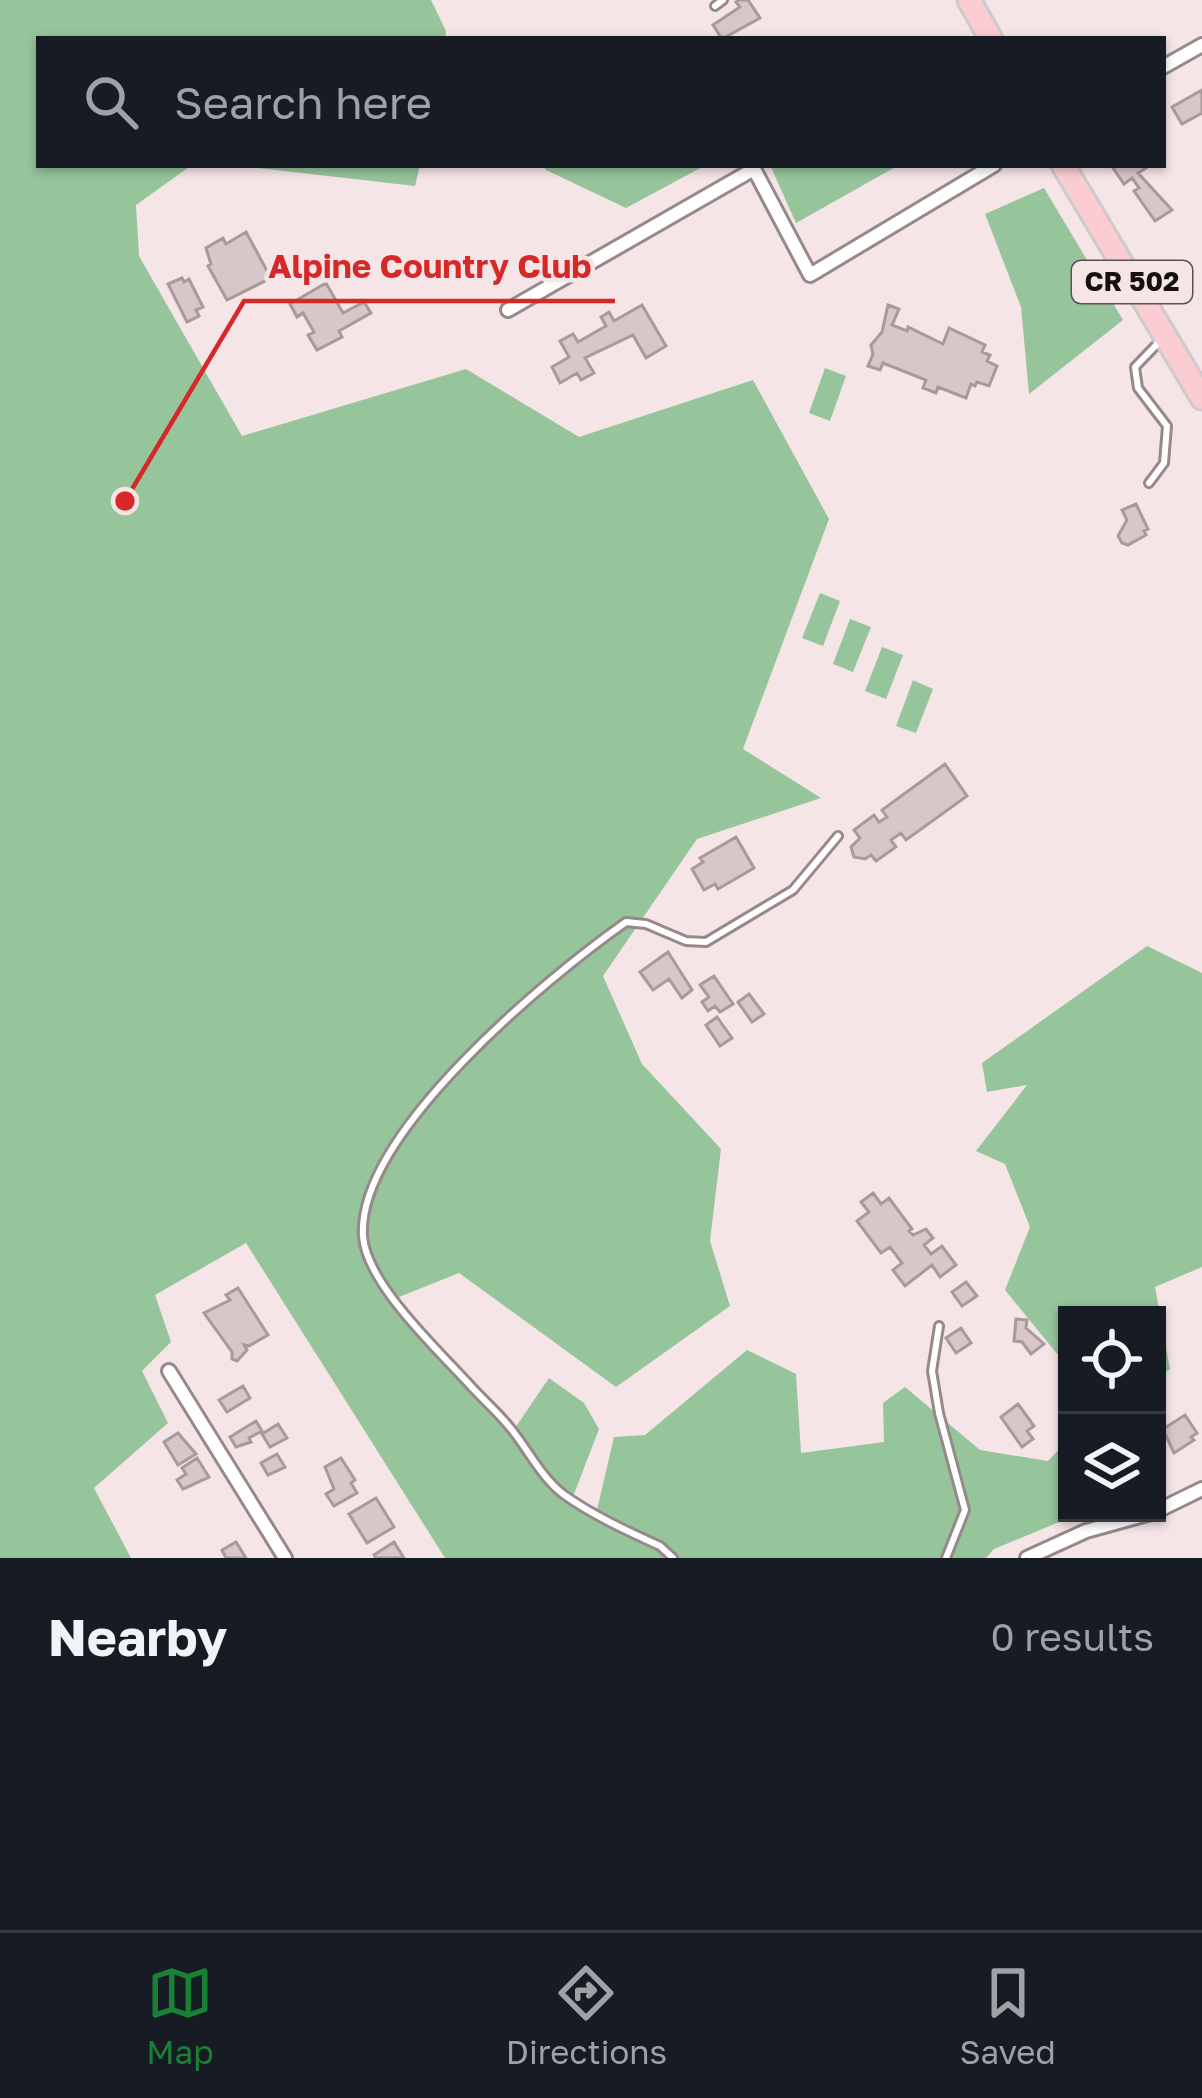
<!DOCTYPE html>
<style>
:root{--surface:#171b24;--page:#20242c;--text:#f1f3f6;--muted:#9ea1a6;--line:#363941;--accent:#198135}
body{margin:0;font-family:"Golos Text",sans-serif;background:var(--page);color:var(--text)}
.controls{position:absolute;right:36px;bottom:36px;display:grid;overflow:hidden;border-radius:0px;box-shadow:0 3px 9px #0004}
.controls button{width:108px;height:108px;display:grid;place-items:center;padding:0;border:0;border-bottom:3px solid var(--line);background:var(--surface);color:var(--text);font:60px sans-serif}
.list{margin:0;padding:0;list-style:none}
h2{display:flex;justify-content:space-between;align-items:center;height:156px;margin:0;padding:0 48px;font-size:51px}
h2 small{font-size:39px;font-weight:400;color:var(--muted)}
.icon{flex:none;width:66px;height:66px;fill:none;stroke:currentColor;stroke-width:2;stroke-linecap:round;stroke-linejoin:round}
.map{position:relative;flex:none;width:1202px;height:1558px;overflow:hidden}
.search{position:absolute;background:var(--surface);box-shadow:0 3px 9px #0004;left:36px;right:36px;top:36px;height:132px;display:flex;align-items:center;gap:30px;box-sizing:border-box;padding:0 42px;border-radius:0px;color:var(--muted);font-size:45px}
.sheet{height:372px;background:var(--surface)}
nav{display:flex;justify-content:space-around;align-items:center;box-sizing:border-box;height:168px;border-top:3px solid var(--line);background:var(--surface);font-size:33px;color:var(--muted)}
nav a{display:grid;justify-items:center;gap:6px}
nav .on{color:var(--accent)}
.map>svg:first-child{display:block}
.green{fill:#96c49b}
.building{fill:#d7c7c8;stroke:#a9999b;stroke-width:3}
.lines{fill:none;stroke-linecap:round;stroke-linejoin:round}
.service-casing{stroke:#978889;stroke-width:12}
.minor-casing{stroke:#978889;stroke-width:18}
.primary-casing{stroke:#cccacb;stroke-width:27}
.service{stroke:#fff;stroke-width:6}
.minor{stroke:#fff;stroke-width:12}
.primary{stroke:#fcccd3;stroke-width:21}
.labels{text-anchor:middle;stroke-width:9;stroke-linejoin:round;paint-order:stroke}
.shield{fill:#f6e5e6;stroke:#595051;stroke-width:3}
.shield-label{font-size:27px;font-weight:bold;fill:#161011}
.leader{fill:none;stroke:#d62828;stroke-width:4.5}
.callout-dot{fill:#d62828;stroke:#f6e5e6;stroke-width:4.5}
.callout-label{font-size:33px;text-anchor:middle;font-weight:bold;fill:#d62828;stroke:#f6e5e6;stroke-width:9;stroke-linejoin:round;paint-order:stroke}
</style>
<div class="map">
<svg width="1202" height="1558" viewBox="0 0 1202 1558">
<rect width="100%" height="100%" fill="#f6e5e6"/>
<!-- green -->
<path class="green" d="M0,0H431L446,31L445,39H39V165H192L136,205L139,256L242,436L466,369L579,437L753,380L829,519L743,749L821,798L697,839L603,976L642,1064L721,1149L710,1241L730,1306L616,1387L459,1273L394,1299L511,1434L549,1378L584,1403L599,1429L571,1502L596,1514L614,1437L645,1435L747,1350L796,1374L801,1453L884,1442L883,1403L905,1387L980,1450L1048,1461L1067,1441V1513H1081L994,1549L986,1558H445L246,1243L155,1295L171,1342L142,1371L168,1423L94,1488L131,1558H0Z
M233,165H420L415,186Z
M543,165H706L626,208L546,170Z
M770,165H899L796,223Z
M1044,188L1123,320L1029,394L1021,307L985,214Z
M825,368L846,376L830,421L809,413Z
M820,593L840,601L823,646L802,638Z
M850,619L871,627L853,672L833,664Z
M882,647L903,655L886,699L865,691Z
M913,680L933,689L916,733L896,726Z
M1147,946L1202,973V1267L1155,1287L1170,1369L1157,1378V1315H1067V1366L1005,1290L1030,1227L1005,1164L976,1151L1027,1085L987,1092L982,1063Z"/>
<!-- building -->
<path class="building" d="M739,0H748L760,18L722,39L713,25L740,7L736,2Z
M1202,90V113L1182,124L1172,107Z
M1118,165H1144L1146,168L1138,173L1172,210L1155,221L1134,191L1139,188L1132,178L1124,184L1113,168Z
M246,232L271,278L227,300L208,266L211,264L206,248L223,238L226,244Z
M182,278L184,282L189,279L203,307L196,310L199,316L187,322L168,284Z
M326,283L343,313L364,302L371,313L339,331L342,337L317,350L308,335L314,332L303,313L297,317L290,304Z
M642,305L666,346L646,358L633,335L585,358L594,373L581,380L577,373L560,383L552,367L569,357L560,341L573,334L578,342L606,326L601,317L609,312L614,321Z
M888,305L899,309L892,325L907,331L908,327L943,344L949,328L985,345L982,352L990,355L987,361L997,366L989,386L977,382L975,386L971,384L966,398L938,387L936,393L923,388L926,380L883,363L880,370L868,366L873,354L871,345L882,332Z
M1136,504L1148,529L1144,531L1146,535L1128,545L1122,543L1118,536L1127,520L1122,510Z
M945,764L967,796L906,840L901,833L891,840L896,847L876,861L871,855L865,859L854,857L851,847L860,838L854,830L874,815L879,822L887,817L882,810Z
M736,837L754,868L718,889L715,884L704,890L692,869L703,862L700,858Z
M668,952L692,990L682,998L669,979L653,990L640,972Z
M714,976L733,1004L720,1012L715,1006L708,1011L702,1002L709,997L700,985Z
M749,994L764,1014L752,1022L738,1002Z
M717,1017L732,1038L720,1046L706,1025Z
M873,1193L881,1204L889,1198L912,1229L909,1231L913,1235L926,1229L933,1238L924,1245L931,1254L942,1246L956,1265L940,1277L932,1265L905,1286L893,1270L902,1263L890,1247L881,1253L857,1221L869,1212L861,1202Z
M966,1282L977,1296L962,1306L952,1292Z
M238,1288L268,1335L249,1346L244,1345L247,1350L237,1361L232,1359V1352L204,1313L230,1300L226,1295Z
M1016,1319L1027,1320L1026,1328L1044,1344L1031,1354L1022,1342L1014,1341Z
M961,1328L971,1343L956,1353L946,1338Z
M243,1386L250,1398L227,1412L219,1400Z
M1018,1404L1034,1426L1027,1431L1033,1439L1022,1447L1001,1417Z
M1185,1415L1197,1433L1191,1437L1194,1440L1174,1453L1163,1429Z
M256,1421L262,1431L249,1438L251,1442L236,1447L230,1437Z
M278,1424L287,1438L270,1447L262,1434Z
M178,1433L196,1454L178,1465L164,1442Z
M277,1454L285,1467L268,1475L261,1463Z
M197,1458L209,1477L183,1489L177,1480L186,1474L182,1468Z
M341,1458L355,1480L351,1483L357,1493L334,1506L326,1494L334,1489L325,1467Z
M376,1498L394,1527L367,1543L349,1514Z
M236,1542L246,1558H226L222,1550Z
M394,1542L404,1558H376L374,1555Z"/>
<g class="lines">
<defs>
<path id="service" d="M715,6L723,0
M1149,483L1164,463L1167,426L1138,388L1135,367L1162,339
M939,1326L932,1371L939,1413L965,1510L946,1558
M673,1558L660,1546C627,1531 592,1515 563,1494C542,1478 528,1450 512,1430C499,1413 482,1399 468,1383C437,1349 366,1283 363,1236C357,1134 548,977 626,922L646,924L686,941L706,942L793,890L838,836"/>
<path id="minor" d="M1163,67L1202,45
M508,310L754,169L810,275L994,165
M169,1371L285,1558
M1157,1511L1202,1489
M1027,1558L1086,1531L1151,1513"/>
<path id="primary" d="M969,0L991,39
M1063,165L1202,398"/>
</defs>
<!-- service casing -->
<use href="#service" class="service-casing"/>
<!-- minor casing -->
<use href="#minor" class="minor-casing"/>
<!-- primary casing -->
<use href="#primary" class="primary-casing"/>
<!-- service -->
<use href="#service" class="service"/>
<!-- minor -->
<use href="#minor" class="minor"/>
<!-- primary -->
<use href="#primary" class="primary"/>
</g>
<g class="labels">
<!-- shield labels -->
<rect class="shield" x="1072" y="261" width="120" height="42" rx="9"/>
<g class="shield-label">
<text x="1132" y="291">CR 502</text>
</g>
</g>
<!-- callouts -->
<path class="leader" d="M125 501L244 301H615"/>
<circle class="callout-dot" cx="125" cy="501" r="12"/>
<g class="callout-label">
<text x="430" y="278">Alpine Country Club</text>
</g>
</svg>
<div class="controls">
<button><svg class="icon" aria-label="locate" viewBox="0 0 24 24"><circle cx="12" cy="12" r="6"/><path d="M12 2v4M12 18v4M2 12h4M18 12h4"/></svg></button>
<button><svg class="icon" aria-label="layers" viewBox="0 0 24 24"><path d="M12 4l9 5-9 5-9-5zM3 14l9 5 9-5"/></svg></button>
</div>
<div class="search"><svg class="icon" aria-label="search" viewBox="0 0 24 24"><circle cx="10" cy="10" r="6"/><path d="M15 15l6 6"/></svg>Search here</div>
</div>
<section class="sheet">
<h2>Nearby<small>0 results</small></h2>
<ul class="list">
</ul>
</section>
<nav>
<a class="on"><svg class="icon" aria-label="map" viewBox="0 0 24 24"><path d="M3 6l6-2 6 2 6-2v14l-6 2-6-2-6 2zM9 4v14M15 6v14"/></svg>Map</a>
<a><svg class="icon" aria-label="directions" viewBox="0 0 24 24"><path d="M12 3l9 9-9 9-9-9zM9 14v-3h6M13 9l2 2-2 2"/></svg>Directions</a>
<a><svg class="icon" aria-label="saved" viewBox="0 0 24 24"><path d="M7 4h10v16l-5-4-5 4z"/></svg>Saved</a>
</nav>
